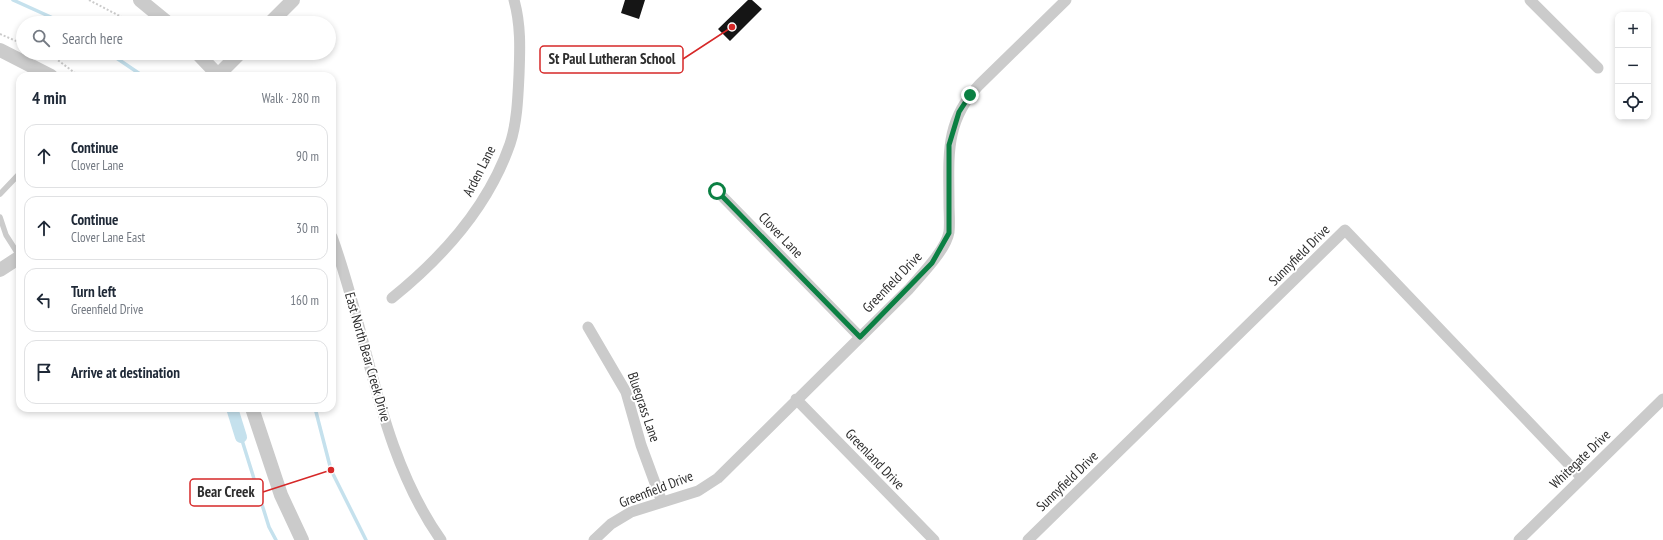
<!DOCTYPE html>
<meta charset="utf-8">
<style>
:root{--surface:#fff;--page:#f2f2f3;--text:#1f2937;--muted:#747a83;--line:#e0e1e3}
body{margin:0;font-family:"PT Sans Narrow",sans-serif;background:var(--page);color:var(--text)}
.controls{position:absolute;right:12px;top:12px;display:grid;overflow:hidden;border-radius:8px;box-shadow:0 2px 6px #0003}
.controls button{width:36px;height:36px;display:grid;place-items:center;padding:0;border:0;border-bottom:1px solid var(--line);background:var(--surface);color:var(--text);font:20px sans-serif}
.stop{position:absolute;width:12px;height:12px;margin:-9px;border:3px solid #0b8043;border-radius:50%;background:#fff}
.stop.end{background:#0b8043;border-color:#fff;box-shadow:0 1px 4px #0008}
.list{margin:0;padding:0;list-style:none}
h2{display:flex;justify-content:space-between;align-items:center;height:52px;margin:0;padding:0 16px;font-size:17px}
h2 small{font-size:13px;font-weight:400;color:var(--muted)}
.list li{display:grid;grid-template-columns:26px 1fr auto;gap:12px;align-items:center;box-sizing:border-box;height:64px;margin:0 8px 8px;padding:0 8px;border:1px solid var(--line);border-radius:12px}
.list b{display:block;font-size:15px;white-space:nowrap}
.list p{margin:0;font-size:13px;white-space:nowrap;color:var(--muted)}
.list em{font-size:13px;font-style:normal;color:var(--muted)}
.icon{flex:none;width:22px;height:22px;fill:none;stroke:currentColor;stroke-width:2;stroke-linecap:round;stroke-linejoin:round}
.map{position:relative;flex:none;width:1663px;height:540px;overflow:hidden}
.search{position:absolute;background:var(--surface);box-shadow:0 2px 6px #0003;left:16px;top:16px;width:320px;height:44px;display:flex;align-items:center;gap:10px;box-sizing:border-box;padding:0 14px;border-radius:22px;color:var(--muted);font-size:15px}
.panel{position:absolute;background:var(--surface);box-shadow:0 2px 6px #0003;left:16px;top:72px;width:320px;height:340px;border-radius:12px}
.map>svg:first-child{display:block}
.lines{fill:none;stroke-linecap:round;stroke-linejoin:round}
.stream{stroke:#c5e1ed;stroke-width:3.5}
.canal{stroke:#c5e1ed;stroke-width:12}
.building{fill:#151515}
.path{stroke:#cbcbcb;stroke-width:2;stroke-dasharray:2 2;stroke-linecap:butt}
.service{stroke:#cbcbcb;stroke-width:5.5}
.minor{stroke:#cbcbcb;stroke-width:11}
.tertiary{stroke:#cbcbcb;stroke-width:14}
.route{stroke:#0b8043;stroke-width:5}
.labels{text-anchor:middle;stroke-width:4;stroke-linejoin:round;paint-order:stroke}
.street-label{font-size:14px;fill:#2e2e2e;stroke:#fff}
.leader{fill:none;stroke:#d62828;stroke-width:1.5}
.callout-dot{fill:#d62828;stroke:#fff;stroke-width:1.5}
.callout{fill:#fff;stroke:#d62828;stroke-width:1.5}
.callout-label{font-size:15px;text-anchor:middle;font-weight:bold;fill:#2e2e2e}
</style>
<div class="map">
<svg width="1663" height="540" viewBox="0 0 1663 540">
<rect width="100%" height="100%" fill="#fff"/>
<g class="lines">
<!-- stream -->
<path class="stream" d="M13,0L64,23
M109,53L143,76
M315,408L331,470L366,540
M241,437L269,527L276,540"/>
<!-- canal -->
<path class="canal" d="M232,408L241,437"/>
</g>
<!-- building -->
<path class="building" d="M625,0H645L639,19L621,13Z
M748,0H752L762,9L730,41L718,29Z"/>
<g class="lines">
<!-- path -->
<path class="path" d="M89,0L133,23
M0,34L23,44
M44,53L55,58L79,76"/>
<!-- service -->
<path class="service" d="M0,194L20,173
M0,217L6,235L20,257"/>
<!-- minor -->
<path class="minor" d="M1530,0L1598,68
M717,191L860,337
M332,237C369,337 378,451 441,540
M392,298C443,257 488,207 510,144C517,123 518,97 519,75C520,49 521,25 514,0
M588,327L626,392L641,445L662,502
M796,399L934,540
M594,540L611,524L631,512L698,491L718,478L909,289C921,275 946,250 949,232C950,223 949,213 949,204C949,157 944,122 979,85L1066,0
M1028,540L1345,230L1582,478
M1519,540L1663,399"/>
<!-- tertiary -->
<path class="tertiary" d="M140,0L168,23
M270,23L293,0
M0,50L51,76
M197,53L218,75
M217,76L240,53
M0,270L20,257
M252,408L281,495L302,540"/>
</g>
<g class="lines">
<!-- route -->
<path class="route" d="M717,191L860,337L932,263L949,233V145L959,112L970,95"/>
</g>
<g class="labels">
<!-- street labels -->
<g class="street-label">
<text transform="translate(479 171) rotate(-63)" y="5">Arden Lane</text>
<text transform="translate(781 235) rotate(46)" y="5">Clover Lane</text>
<text transform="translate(1299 255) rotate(-45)" y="5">Sunnyfield Drive</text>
<text transform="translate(892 282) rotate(-46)" y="5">Greenfield Drive</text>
<text transform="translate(368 357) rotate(74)" y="5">East North Bear Creek Drive</text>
<text transform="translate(644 407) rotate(71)" y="5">Bluegrass Lane</text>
<text transform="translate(875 459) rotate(46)" y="5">Greenland Drive</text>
<text transform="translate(1580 459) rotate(-44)" y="5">Whitegate Drive</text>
<text transform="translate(1067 481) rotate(-44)" y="5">Sunnyfield Drive</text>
<text transform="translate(656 489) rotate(-21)" y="5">Greenfield Drive</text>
</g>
</g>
<!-- callouts -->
<path class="leader" d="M732 27L683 59M331 470L263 492"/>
<g class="callout-dot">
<circle cx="732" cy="27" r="4"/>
<circle cx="331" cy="470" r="4"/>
</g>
<g class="callout">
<rect x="540" y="46" width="143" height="27" rx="4"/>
<rect x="190" y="479" width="73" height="27" rx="4"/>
</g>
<g class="callout-label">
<text x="612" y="64">St Paul Lutheran School</text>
<text x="226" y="497">Bear Creek</text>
</g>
</svg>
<div class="controls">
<button>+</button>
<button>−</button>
<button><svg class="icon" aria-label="locate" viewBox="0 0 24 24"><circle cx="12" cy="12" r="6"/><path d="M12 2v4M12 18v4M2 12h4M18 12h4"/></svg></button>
</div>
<div class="stop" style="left:717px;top:191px"></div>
<div class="stop end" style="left:970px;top:95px"></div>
<div class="search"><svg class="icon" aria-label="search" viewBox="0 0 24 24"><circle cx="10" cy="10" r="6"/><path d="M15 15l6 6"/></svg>Search here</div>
<section class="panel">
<h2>4 min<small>Walk · 280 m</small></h2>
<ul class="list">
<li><svg class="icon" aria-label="ahead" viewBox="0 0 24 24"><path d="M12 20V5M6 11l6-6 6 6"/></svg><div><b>Continue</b><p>Clover Lane</p></div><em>90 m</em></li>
<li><svg class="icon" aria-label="ahead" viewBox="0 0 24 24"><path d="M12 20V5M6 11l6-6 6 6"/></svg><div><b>Continue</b><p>Clover Lane East</p></div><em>30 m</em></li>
<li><svg class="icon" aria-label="left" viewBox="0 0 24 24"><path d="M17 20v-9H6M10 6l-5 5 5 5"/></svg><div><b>Turn left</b><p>Greenfield Drive</p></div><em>160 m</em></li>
<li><svg class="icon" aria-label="arrive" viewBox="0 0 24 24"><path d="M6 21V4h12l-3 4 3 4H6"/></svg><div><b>Arrive at destination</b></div></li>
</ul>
</section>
</div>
